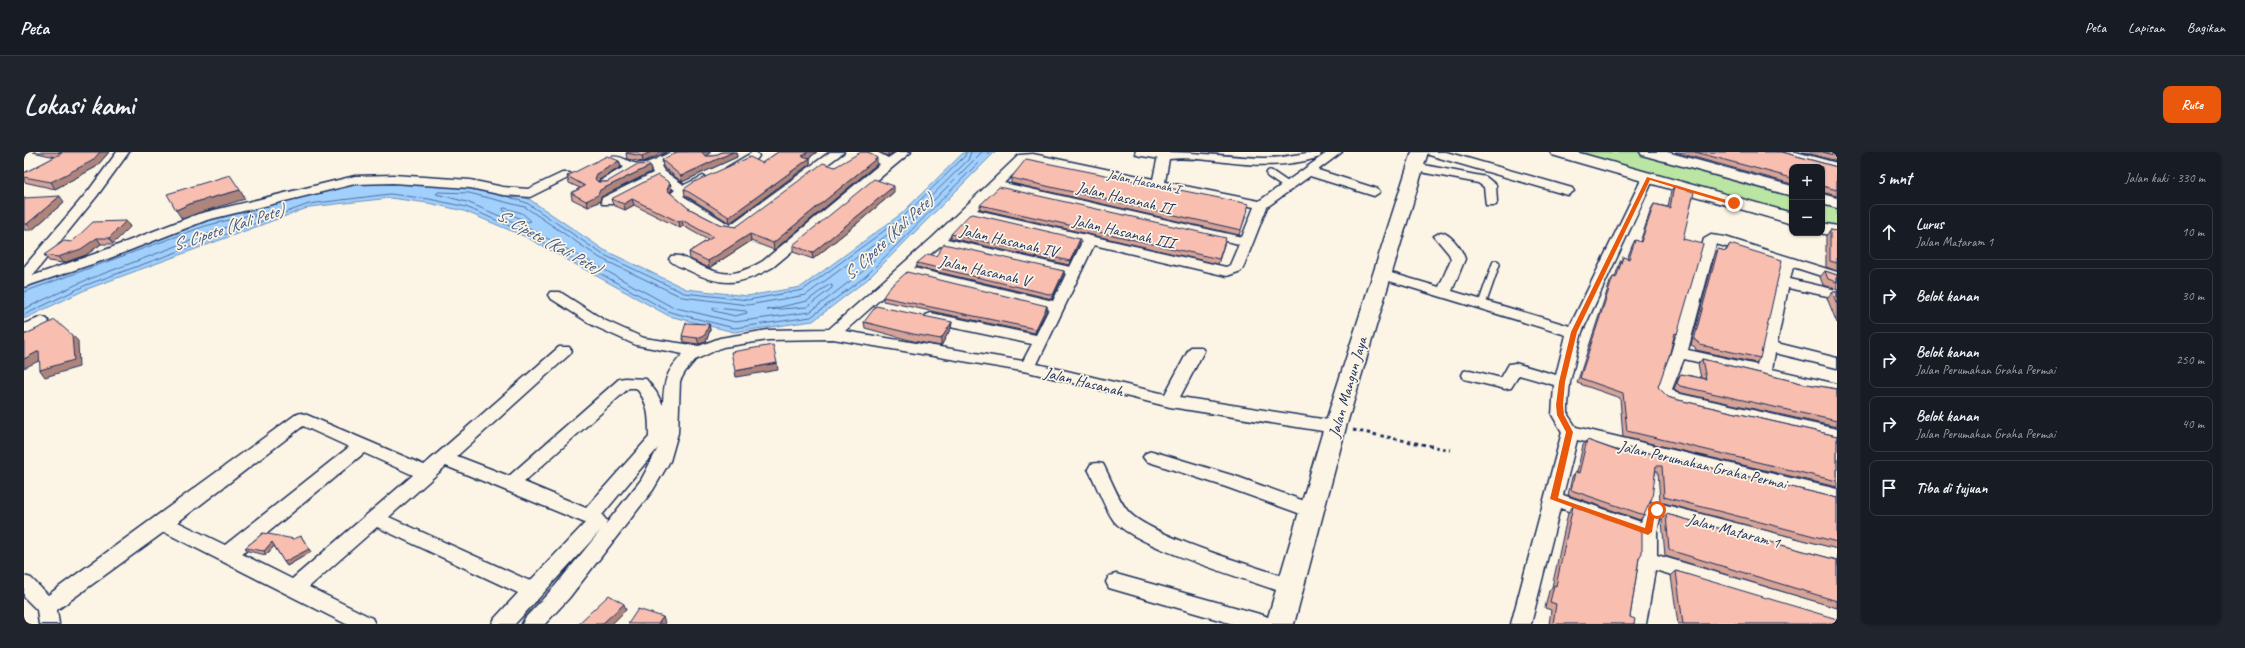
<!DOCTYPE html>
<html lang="id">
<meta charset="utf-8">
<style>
:root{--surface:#171b24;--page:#20242c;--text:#f1f3f6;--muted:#9ea1a6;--line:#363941;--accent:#ea580c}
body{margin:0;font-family:Caveat,sans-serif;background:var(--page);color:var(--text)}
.controls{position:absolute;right:12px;top:12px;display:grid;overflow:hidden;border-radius:8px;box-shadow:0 1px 3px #0004}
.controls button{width:36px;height:36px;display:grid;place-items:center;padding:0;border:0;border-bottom:1px solid var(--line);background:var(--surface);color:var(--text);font:20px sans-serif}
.stop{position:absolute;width:12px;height:12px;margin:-9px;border:3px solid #ea580c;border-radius:50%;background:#fff}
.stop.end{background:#ea580c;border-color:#fff;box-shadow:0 1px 4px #0008}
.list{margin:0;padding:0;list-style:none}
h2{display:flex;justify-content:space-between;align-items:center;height:52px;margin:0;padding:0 16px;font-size:17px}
h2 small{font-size:13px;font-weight:400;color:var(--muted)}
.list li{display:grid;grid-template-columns:26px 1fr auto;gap:12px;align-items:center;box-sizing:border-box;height:56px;margin:0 8px 8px;padding:0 8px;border:1px solid var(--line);border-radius:8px}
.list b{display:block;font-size:15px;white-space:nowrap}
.list p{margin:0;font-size:13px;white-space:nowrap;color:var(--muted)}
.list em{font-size:13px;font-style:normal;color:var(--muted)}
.icon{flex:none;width:22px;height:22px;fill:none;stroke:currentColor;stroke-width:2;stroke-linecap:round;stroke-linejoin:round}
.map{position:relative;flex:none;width:1813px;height:472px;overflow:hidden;border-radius:8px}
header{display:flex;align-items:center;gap:24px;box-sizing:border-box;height:56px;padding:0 20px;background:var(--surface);border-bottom:1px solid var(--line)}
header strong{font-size:19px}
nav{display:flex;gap:22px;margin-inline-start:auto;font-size:14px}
.intro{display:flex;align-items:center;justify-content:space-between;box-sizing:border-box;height:96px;padding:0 24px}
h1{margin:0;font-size:28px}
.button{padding:10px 18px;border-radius:8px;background:var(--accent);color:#fff;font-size:14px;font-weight:700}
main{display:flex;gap:24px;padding:0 24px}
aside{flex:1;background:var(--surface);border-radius:8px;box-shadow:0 1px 3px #0004}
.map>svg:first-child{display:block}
.green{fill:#bbe5a2;stroke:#6b8a80}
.water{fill:#a1d0fd;stroke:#6b90bd}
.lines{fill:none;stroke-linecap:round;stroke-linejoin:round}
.shore{stroke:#516f9e;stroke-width:1}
.lane-casing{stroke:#1b2f5e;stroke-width:10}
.street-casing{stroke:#1b2f5e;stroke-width:3}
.secondary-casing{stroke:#1b2f5e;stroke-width:3}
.path{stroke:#1b2f5e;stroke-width:3;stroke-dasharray:3.5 3.5;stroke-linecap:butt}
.lane{stroke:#fcf5e5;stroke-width:7}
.street{fill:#fcf5e5;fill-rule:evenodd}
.secondary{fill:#fcf5e5;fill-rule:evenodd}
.wall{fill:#d5a397;stroke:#1b2f5e}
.shaded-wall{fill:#ae857b;stroke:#1b2f5e}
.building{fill:#f8beb0;stroke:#1b2f5e}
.route{fill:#ea580c}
.labels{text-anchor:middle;stroke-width:3.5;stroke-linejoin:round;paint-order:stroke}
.far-street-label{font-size:13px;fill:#1b2f5e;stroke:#fcf5e5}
.street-label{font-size:16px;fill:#1b2f5e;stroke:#fcf5e5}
.water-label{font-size:17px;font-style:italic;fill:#3c5786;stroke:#fcf5e5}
</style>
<header>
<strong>Peta</strong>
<nav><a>Peta</a><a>Lapisan</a><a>Bagikan</a></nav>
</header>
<div class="intro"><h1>Lokasi kami</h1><a class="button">Rute</a></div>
<main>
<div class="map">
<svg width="1813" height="472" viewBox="0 0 1813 472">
<rect width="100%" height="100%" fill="#fcf5e5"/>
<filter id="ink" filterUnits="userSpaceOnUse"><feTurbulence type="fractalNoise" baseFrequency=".025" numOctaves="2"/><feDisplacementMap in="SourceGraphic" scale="8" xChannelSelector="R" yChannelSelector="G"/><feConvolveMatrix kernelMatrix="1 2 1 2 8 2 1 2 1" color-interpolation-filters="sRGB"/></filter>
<g filter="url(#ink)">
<!-- green -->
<path class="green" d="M1534,0H1624L1768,39V67Z
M1798,47L1813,51V80L1798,76Z"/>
<!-- water -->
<path class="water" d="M940,0H971L844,127L789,169L710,180L645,164L502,85L440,59L404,51L366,46L286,55L63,137L0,167V131L149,75L295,36L369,27L479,39L505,47L580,98L662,137L723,144L777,135L877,62Z"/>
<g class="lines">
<!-- shore -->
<path class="shore" d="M947,0L944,8L882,69L782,143L724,153L658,145L576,106L501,55L445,41L414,40L412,42L443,50L506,77L648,155L711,170L786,160L838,120L958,0
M482,44L503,51L578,102L660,141L724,148L779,138L879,65L941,4L942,0
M481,56L498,61L507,69L504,70L480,59L479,57Z
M805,133H808V136L783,155L743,158L783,149Z
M0,140L181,74L229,62L232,64L60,129L0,157
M691,156L722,159L723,161L711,164L690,159L689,157Z
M0,163L62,133L285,52L366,42L405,47L442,55L504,82L646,160L710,176L787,165L842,124L965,0"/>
<defs>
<path id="lane" d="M1115,0L1140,4
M1246,22L1265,35
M1458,152L1472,112"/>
<path id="street" d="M93,0H105L73,44L8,124L76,100L174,62L331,24L369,23L446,28L479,35L504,37L538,21H546L548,24L506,45L479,43L446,36L369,31L331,32L183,68L86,106L0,135V115L65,38Z
M647,0H662L637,14L640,19L660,33L679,24L685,28L659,44L706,73L806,0H820L713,80C698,83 653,55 645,43L651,38L635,27L588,52H578L577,49L578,46L629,21L627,17L613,18L584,35H576L574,32L576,29L600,15L586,8L588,5C596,3 602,9 610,11C622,14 636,5 647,0Z
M729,0L733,1L735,4L733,7L708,20L702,16Z
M838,0H853L864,6L873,0H887L749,115C716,134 697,135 664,118C658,115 649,113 645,107L647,104C655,102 660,106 667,109C698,125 709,126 739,109L856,12Z
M1140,0C1173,0 1206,5 1239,6C1259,7 1277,0 1297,0L1296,5C1264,15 1234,14 1201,10C1182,8 1164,5 1145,7L1141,30L1235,49L1304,0H1318L1294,18L1354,37L1356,40L1350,44L1286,24L1243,55L1219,116L1217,119L1203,124L1070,93L1013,212L1141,242L1164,199L1167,195H1177L1180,199L1156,245L1311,269L1317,271L1319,275L1317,279L1311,281L1146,255L1004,220L809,187L744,188L699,195L671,208L661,220L656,229L654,281L646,309L629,338L545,446L521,472H498L501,466L531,434L577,378L491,472H468L471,466L494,441L353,375L285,435L348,466L351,472H322L140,380L33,458L35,472H15L13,458L0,445V424L7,426L24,443L271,263L277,261L283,263L400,313L535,195H545L548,199L545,203L433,304L485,324L595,227L601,226L622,227L632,240L639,253C640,228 642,220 659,202L612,193L570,174L526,146L524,143L526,140H536L580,168L620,186L675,194L696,186L744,178L805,177L908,86L995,3L1009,2L1129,27L1134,4ZM1002,10H1009L1230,55L1218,85L980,31ZM974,37L1215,92L1206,113L1202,115L953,58ZM946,64L1058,90L1046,115L923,87ZM916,94L1042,122L1029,149L890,116ZM883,123L1025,157L1012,183L907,161L902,163L900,166L902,169L907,171L1008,192L999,209L821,179ZM605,236H612C625,251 625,266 625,285L562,356L500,330ZM279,274L325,295L201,393L154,370ZM634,296L617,328L581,373L583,369L578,363ZM340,301L389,323L268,427L218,402ZM422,314L561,371L506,429L365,365Z
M1403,0H1422L1548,36L1550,39L1544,43L1540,42L1405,3Z
M1752,0H1772L1813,11V19L1754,3Z
M1390,11L1462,25L1472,33L1473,50L1472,53H1462L1460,35L1454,31L1386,18L1384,15Z
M1624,22L1630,26L1558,180L1546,230L1544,253V263L1552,275L1813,337V351L1553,288L1539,343L1617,370L1623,353L1629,351L1638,352L1813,397V413L1638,366H1636L1633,380V403L1813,456V472L1631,418L1622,472H1602L1614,408L1615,384L1536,356L1507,472H1487L1538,280L1528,263L1530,233L1495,223L1487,236L1481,237L1440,227L1438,223L1440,219L1446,218L1477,226L1485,212L1491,211L1532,223L1542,183L1352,125L1350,122L1357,118L1415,135L1427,107L1425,102L1410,84L1417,80C1427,82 1438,97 1441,107L1428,139L1546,174L1618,26Z
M1687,83L1701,85L1813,120V129L1769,115L1766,127L1813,138V146L1764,136L1753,191L1813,206V216L1751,201L1748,217L1813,232V242L1660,207L1648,237L1652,241L1813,277V289L1647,251L1641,249L1631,239L1647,201L1680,87ZM1692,92L1756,111L1733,213L1664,198Z
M18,165L23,167L25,170L23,173L0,182V172Z
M1128,299L1214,325L1294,354L1297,359L1294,364L1288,366L1202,335L1122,309L1119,305L1122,301Z
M1073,311L1079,312C1087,327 1093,345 1103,358C1121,383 1240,417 1274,429L1277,435L1274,441L1267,443L1260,441C1225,428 1110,394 1090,369C1079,354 1073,333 1064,317L1067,312Z
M1092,422L1239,463L1246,466L1249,472H1209L1085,436L1082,430L1085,424Z"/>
<path id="secondary" d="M1388,0H1404L1322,275L1270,472H1242L1300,275Z
M1526,0H1552L1768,61V72L1528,3Z
M1616,0H1643L1768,34V44L1618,3Z
M1798,42L1813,46V56L1798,52Z
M1798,71L1813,74V85L1796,81H1798Z"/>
</defs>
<!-- lane casing -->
<use href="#lane" class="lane-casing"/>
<!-- street casing -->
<use href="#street" class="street-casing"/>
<!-- secondary casing -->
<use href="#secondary" class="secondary-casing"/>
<!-- path -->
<path class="path" d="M1329,278L1426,298"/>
<!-- lane -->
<use href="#lane" class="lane"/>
<!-- street -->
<use href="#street" class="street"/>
<!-- secondary -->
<use href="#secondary" class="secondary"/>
</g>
<!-- wall -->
<path class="wall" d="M9,0H85L72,15L31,37L0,30V21L31,5Z
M603,0H643L619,10L603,7L602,1Z
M653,0H687L681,4H690L698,0H712L713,5L658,30L639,15L638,8Z
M754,0H793L785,6H786V12L706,71L661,43L660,37L738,11Z
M854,0H870L864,4Z
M1651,0H1758L1813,15V44L1798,40V15H1768V32Z
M1778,0H1813V9Z
M595,9L597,15L575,28L574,30H583L627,20L577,45L576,49L564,55L548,47L547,41L556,36L545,31L543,24Z
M853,12L750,98L727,89L685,116L666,107L665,100L684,88L659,74L656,76L610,53L601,58L589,53L587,47L646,31L648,37L646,41L664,56L695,72L712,75L811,15Z
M987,26L1224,58L1215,83L987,31Z
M1650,34L1659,87L1653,182L1649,187L1634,235L1644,245L1650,247L1813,284V335L1599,285L1596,246L1553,231L1586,130L1589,125H1591L1596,110L1599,105L1603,107L1608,94L1611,88L1616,90L1627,57L1630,52L1644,55L1647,39Z
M870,40L836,69L789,107L769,100V93Z
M0,46L40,50L8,78H0Z
M956,53L1201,90L1194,112L956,57Z
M102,69L106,75L89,92H77L62,103L39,111L25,109L20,103L48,90Z
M1806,78L1813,79V119L1802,115V84Z
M927,82L1056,91L1045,113L927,86Z
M1706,92L1736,206L1732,211L1672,198L1671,195L1667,193L1691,102L1694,97L1701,99Z
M912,104L1040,119V123L1028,147L893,115V111Z
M1801,119L1813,123V137L1799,133L1796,125Z
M1808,140H1813V171L1803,146Z
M859,145L1023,154V158L1011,181L859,149Z
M840,170H928L927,176L917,194L889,189L841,176Z
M685,172L686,178L682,190L675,192L660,190L658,184Z
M1678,207L1777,231L1813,237V275L1653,240L1650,237L1654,227L1657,222L1677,226L1674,212Z
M1563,288L1601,301L1604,296L1813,346V397L1636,350L1634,319H1632L1620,363L1616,368L1544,343L1548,325L1551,320H1553L1559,293Z
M1549,354L1615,406L1606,465L1610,472H1525L1527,458L1521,456L1525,439L1528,435L1544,361Z
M1642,362L1813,408V456L1641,404L1638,368Z
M239,381L287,400L263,414L250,394L242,403L224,399L221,396Z
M1652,419L1813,472H1654L1647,424Z"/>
<!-- shaded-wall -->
<path class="shaded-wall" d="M76,0H85L72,15L31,37L27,30Z
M627,0H643L619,10L618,4Z
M678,0H687L679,6Z
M709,0H712L713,5L658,30L657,24Z
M784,0H793L779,10L778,4Z
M864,0H870L864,4Z
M786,6V12L706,71L705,65Z
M853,6V12L750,98L749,91Z
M595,9L597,15L575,28L573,33L571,27L573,22Z
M626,14L627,20L577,45L576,49L564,55L562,49L576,38Z
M646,31L648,37L644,44L643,38Z
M870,34V40L836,69L789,107L788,101Z
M216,38L221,47L174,61L158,67L152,58L168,51Z
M36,44L40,50L8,78L3,72Z
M608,47L610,53L601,58L600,52Z
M658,68L659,74L656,76L655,70Z
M102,69L106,75L89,92L85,86Z
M726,82L727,89L685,116L684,109Z
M73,86L77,92L62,103L39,111L34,105Z
M1056,87V91L1045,113L1046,109Z
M1040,119V123L1028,147L1029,143Z
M1023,154V158L1011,181L1012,177Z
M928,170L927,176L917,194V187Z
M685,172L686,178L682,190L675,192L673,186Z
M48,183L54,189L55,215L21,225L16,218Z
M15,199L21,206L0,216V207Z
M753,211L754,218L712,225L711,219Z
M277,384L287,400L263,414L260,410Z
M248,390L251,393L242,403L240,399Z
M600,452L602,458L588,472H578Z
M639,465L641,471L640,472H634Z"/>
<!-- building -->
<path class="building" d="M34,0H76L68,9L27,30L0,25V21L38,1Z
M603,0H627L618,4L602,1Z
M653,0H678L681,4H690L698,0H709L657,24L638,8Z
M754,0H784L778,4L786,6L705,65L660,37L670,30L726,5L738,11Z
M837,0H844L853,6L749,91L726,82L684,109L665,100L689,85L658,68L655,70L608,47L600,52L587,47L634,23L646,31L643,38L664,56L695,72L712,75L799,11L811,15Z
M1671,0H1758L1813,15V38L1798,34V15H1768V26Z
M1799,0H1813V4Z
M583,4L595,9L573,22L571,27L574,30H583L612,13L625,12L626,14L576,38L574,43L562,49L547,41L561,34L543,24Z
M1002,7L1225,52L1217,78L987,26Z
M206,23L216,38L168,51L152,58L143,42Z
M850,27L870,34L836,62L788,101L769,93Z
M1650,34L1670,40L1659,87L1679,92L1653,182L1651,181L1645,204L1634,235L1644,245L1650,247L1813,284V329L1603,279L1599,241L1556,226L1589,125L1592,126L1599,105L1605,107L1611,88L1617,90L1630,52L1646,56Z
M975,35L1202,86L1195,107L956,53Z
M36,44L3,72H0V46Z
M949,62L1056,87L1046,109L927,82L945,63Z
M102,69L85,86H73L57,97L34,105L20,103L40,89L48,90L69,70Z
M1806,78L1813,79V111L1806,109Z
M920,92L1040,119L1029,143L893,111L904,102L912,104Z
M1706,92L1758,108L1736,206L1676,193L1675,190L1670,188L1694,97L1702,99Z
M1801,119L1813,123V130L1804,127Z
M883,120L1023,154L1012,177L859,145L865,136Z
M1808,140H1813V152Z
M852,154L928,170L917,187L889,182L840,170Z
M31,168L48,183L50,208L16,218L15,199L0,207V183Z
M662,171L685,172L681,183L673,186L658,184Z
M749,193L753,211L711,219L707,200Z
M1678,207L1777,231L1813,237V269L1656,234L1653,231L1657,222L1682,227Z
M1563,288L1605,303L1604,296L1813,346V390L1640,345L1638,314H1632L1628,346L1620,363L1547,338L1551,320L1555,321Z
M1549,354L1618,379V401L1615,406L1606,465L1611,467L1610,472H1529L1532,452L1526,450L1530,433L1532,434Z
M1642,362L1813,408V449L1645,398Z
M239,381L270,387L277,384L285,397L260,410L248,390L240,399L221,396Z
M1652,419L1813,467V472H1659Z
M585,443L600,452L578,472H554Z
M614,457L639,465L634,472H604Z"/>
</g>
<!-- route -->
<path class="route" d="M1623,25L1713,51L1708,53L1626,28L1553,180L1541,230L1539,253L1540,263L1549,280L1534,346L1621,376L1625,357L1636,356V360L1631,361L1628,380L1624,383L1526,347L1542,280L1533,263L1532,253L1535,230L1547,180Z"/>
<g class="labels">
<!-- far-street labels -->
<g class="far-street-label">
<text transform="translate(1120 29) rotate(12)" y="5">Jalan Hasanah I</text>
</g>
<!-- street labels -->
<g class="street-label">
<text transform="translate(1101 45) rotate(13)" y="6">Jalan Hasanah II</text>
<text transform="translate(1100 79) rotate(13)" y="6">Jalan Hasanah III</text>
<text transform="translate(985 88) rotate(13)" y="6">Jalan Hasanah IV</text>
<text transform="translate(961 118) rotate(13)" y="6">Jalan Hasanah V</text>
<text transform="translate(1060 229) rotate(14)" y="6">Jalan Hasanah</text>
<text transform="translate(1323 235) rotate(-74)" y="6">Jalan Mangun Jaya</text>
<text transform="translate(1679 312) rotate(13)" y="6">Jalan Perumahan Graha Permai</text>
<text transform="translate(1710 378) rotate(15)" y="6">Jalan Mataram 1</text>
</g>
<!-- water labels -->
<g class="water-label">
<text transform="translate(204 75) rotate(-18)" y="6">S. Cipete (Kali Pete)</text>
<text transform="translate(864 85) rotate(-43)" y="6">S. Cipete (Kali Pete)</text>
<text transform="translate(525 89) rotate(29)" y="6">S. Cipete (Kali Pete)</text>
</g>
</g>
</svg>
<div class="controls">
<button>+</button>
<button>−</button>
</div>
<div class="stop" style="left:1633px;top:358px"></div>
<div class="stop end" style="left:1710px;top:51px"></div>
</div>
<aside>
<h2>5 mnt<small>Jalan kaki · 330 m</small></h2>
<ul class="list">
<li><svg class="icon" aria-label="ahead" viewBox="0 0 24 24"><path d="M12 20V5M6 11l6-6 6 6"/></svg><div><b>Lurus</b><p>Jalan Mataram 1</p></div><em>10 m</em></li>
<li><svg class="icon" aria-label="right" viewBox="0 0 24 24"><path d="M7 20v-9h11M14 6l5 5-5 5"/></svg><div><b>Belok kanan</b></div><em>30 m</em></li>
<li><svg class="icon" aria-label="right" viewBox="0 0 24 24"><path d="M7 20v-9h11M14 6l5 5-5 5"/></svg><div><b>Belok kanan</b><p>Jalan Perumahan Graha Permai</p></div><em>250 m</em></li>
<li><svg class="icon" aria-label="right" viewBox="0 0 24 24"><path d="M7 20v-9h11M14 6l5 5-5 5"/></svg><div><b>Belok kanan</b><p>Jalan Perumahan Graha Permai</p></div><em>40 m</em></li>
<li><svg class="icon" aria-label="arrive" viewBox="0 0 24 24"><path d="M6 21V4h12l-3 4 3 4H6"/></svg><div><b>Tiba di tujuan</b></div></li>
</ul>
</aside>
</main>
